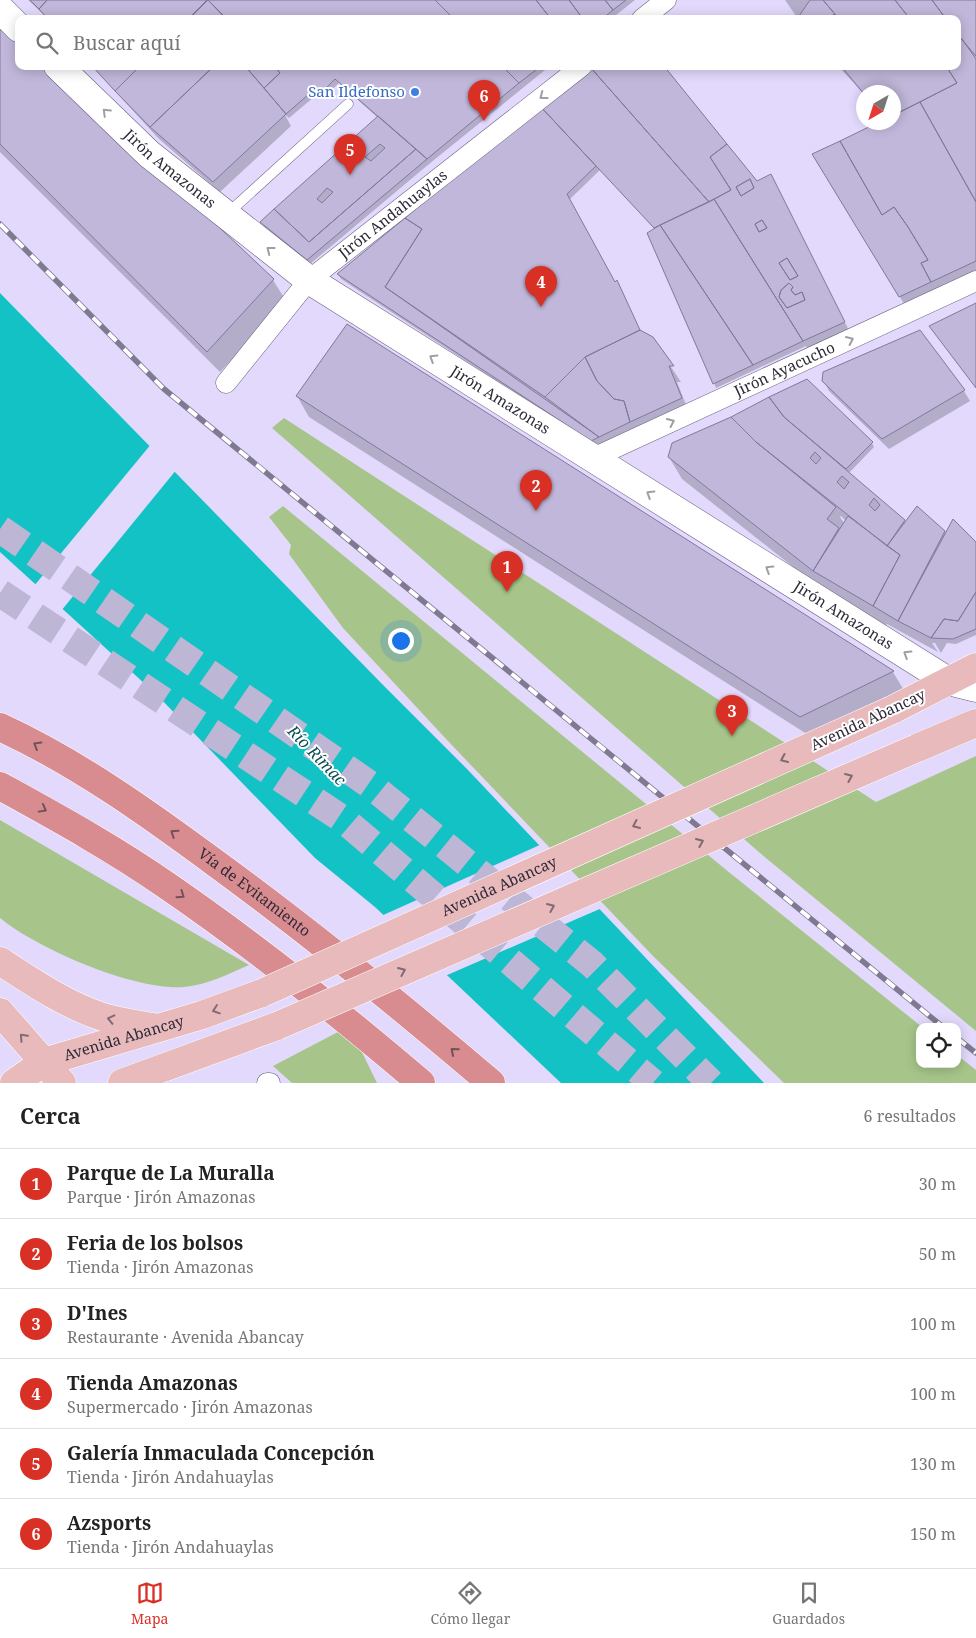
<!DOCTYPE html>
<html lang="es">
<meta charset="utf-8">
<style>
:root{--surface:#fff;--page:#f2f2f2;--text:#222;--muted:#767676;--line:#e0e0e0;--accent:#d93025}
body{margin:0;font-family:"Noto Serif",serif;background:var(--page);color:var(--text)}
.controls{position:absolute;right:15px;bottom:15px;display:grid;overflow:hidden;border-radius:10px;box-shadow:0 2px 12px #0003}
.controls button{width:45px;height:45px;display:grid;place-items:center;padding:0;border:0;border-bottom:1px solid var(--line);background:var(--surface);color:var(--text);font:25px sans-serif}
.compass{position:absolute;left:856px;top:85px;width:45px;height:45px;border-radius:50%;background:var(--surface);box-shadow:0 2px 12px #0003;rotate:219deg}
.you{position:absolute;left:400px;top:640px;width:18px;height:18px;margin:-12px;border:4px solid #fff;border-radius:50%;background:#1a73e8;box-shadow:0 0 0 8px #1a73e833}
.badge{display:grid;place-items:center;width:32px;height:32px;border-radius:50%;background:var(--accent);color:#fff;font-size:16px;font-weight:700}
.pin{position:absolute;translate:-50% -41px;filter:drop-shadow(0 1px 2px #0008)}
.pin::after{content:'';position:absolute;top:26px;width:18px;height:15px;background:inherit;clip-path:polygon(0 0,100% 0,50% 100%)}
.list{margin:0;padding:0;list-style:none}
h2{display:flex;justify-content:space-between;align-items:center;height:65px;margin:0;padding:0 20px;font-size:21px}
h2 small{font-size:16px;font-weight:400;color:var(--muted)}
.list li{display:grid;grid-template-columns:32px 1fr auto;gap:15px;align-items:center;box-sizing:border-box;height:70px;padding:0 20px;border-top:1px solid var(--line)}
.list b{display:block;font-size:19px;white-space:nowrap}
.list p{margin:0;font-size:16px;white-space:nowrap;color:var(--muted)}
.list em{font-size:16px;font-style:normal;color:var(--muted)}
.icon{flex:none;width:28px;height:28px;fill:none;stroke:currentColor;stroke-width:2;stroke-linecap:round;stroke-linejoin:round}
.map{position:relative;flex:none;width:976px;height:1083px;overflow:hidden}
.search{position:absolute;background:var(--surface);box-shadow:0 2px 12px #0003;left:15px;right:15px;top:15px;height:55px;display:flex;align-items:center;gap:12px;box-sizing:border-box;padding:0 18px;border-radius:10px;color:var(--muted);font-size:19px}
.sheet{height:485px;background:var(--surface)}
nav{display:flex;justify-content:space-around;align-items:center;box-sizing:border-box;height:70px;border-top:1px solid var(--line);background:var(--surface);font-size:14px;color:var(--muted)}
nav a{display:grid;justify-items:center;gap:2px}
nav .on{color:var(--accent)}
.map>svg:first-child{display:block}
.green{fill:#a7c58a}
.water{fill:#12c2c5}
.pier{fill:#e2d9fc}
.shadow{fill:#0003;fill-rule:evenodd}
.building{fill:#c0b7da;stroke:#817999;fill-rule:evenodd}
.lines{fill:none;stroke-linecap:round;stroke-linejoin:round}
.highway-tunnel{stroke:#beb6d5;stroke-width:28;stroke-dasharray:28 14;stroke-linecap:butt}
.lane-casing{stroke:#665e7d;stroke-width:11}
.street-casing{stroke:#665e7d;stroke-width:21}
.secondary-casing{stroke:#665e7d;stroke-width:29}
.primary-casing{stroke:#fff;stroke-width:29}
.highway-casing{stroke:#fff;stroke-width:29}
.lane{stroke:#fff;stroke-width:10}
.street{stroke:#fff;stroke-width:20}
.secondary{stroke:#fff;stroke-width:28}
.primary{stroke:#e8babc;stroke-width:28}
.highway{stroke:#d98c8f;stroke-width:28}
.rail-casing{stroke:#7f7991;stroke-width:5.5}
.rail{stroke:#fff;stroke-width:4;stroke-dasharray:11;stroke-linecap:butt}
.primary-bridge-casing{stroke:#fff;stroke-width:29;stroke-linecap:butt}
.primary-bridge{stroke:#e8babc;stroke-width:28}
.oneway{stroke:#a09fa5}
.oneway2{stroke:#72515a}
.oneway3{stroke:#816a73}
.shop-dot{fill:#3f7fe0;stroke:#fff;stroke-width:2}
.labels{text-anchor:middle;stroke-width:4;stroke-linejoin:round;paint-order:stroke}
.shop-label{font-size:15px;fill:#366cbe;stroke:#fff;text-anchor:end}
.street-label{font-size:15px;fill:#2d2937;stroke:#fff}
.water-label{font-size:16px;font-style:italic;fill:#0d4f50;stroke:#fff}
</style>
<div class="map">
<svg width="976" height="1083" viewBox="0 0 976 1083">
<rect width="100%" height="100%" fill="#e2d9fc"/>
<!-- green -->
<path class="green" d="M284,418L876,802L976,756V1031L760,853L272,428Z
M283,506L730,873L922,1027H920V1064H957V1055L976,1070V1083H784L653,956L447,740L343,628L289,554L291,545L269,517Z
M0,820L249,965C228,974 207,985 184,987C135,991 38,949 0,918Z
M338,1032L357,1042L377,1083H292L273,1066Z"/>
<!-- water -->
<path class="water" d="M0,293L384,686L468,770L764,1083H561L375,907L315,858L156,694L0,552Z"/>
<!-- pier -->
<path class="pier" d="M152,443L177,469L61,611L34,586Z
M542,844L602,908L445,976L381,916Z"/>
<!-- shadow -->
<path class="shadow" d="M28,0H567L581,19H48Z
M570,0H635L611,19H584Z
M785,0H976V281L909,312L823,170L894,122V92L864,94L838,66H957V19L835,14L836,19H798Z
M0,22L19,66H47L273,280L286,301L220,372L0,152Z
M92,66H550L429,164L310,264L264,227L262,222L378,118L339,83L324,97L320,92L289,118L285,115L291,126L220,192L158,138Z
M595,66L757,182L770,176L856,344L816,362L806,346L716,388L655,229L600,170L569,200L640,331L652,338L681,382H677L690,415L609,452L597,444L594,445L341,279L338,274Z
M347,325L893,672L905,692L813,738L309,417L297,396Z
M823,380L964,391L970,401L889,449L829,391Z
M769,398L872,443L874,447L848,474L905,522L917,508L946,533L953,521L976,544V635L956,644L947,643L941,653L935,643H932L938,652L887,624L885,626L826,593L682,479L669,457L731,418ZM841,516L846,521L844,523L840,517Z"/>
<!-- building -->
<path class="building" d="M30,0H47L39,9Z
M47,0H207L188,19H48L39,9Z
M208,0H435L454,19H227Z
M208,0L226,19H189Z
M435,0H536L551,19H454Z
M536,0H569L583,19H551Z
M569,0H605L613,10L602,19H583Z
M605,0H626L613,10Z
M810,0H823L839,19L834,14L830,19H802L799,16Z
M823,0H895L910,19H839Z
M895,0H932L946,19H910Z
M932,0H976V56L957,34V19H946Z
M0,21L19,38V66H48L274,279L207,352L0,144Z
M962,39L976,59V202L920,102L957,83L946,66H957V42Z
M92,66H140L115,91Z
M140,66H214L150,127L115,91Z
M214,66H245L286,114L213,182L150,127Z
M245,66H274L280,73L264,88Z
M274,66H502L519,83L427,159L335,79L321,93L316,88L286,114L264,88L280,73Z
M502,66H541L519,83Z
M593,66H664L727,144L710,157L731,190L709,202L591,68Z
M841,66H946L957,83L894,115V92L864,94Z
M591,68L709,202L654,228L540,106Z
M920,102L976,202V261L931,282L921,263L928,260L908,227L894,207L882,215L840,141L879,122H894V115Z
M540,106L596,166L567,194L615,282L617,280L640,330L585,357L545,397L385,287L422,229L405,218Z
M378,116L416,149L309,242L274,209ZM380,144L385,148L371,161L365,157ZM327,188L333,192L322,203L317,199Z
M840,141L882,215L894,207L908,227L928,260L921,263L931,282L899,297L812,154Z
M727,144L757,181L771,174L845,322L803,341L714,199L731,190L710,157ZM750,179L754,188L741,196L736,187ZM762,220L767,228L759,232L755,224ZM787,258L798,276L790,280L779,263ZM789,283L793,287L791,290L795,295L802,292L805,300L787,308L779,297L781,290Z
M416,149L427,159L307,260L260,222L274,209L309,242Z
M750,179L754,188L741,196L736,187Z
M714,199L803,341L753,365L660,225Z
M405,218L422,229L385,287L599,437L591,441L337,274Z
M762,220L767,228L759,232L755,224Z
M660,225L753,365L713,384L647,233Z
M787,258L798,276L790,280L779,263Z
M789,283L793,287L791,290L795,295L802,292L805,300L787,308L779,297L781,290Z
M976,303V388L929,326Z
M347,324L894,671L800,717L296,396Z
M640,330L653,337L674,366H669L682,398L630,422L624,401L614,399L597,381L585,357Z
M920,330L965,390L882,439L822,381L823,372Z
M585,357L597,381L614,399L624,401L630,422L599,437L545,397Z
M807,379L873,442L846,469L784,417L769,397Z
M769,397L784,417L905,520L887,546L756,442L731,417ZM815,452L821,458L816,464L810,458ZM842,476L849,482L844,489L837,482ZM874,498L880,505L875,511L869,505Z
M731,417L756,442L836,507L827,519L839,528L813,571L668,457L672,443Z
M917,506L945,531L898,621L873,606L900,555L887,546Z
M848,516L900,555L873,606L813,571Z
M953,519L976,542V592L958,621L944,619L931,638L898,621Z
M976,592V629L953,639L931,638L944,619L958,621Z"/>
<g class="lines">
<!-- highway-tunnel -->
<path class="highway-tunnel" d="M0,529L369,784L592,964L711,1083
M0,593L344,820L653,1083"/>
<defs>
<path id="lane" d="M227,214L348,104"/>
<g id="street">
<path d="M642,19L666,0"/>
<path id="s1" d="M226,383L309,280L582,66"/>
<path id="s2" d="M593,458L976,281"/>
<path d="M267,1083H270"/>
</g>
<g id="secondary">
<path d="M0,9L19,28"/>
<path id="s3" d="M58,66L149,154L309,280L948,681L976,688"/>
</g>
<g id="primary">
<path d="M892,710L976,667"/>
<path d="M917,748L976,723"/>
<path d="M0,961C32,982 66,1005 103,1017C119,1022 136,1024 153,1027"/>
<path d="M0,1012L62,1083"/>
<path id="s4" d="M14,1083L44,1062L202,1015L262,993"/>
<path d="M122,1083L277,1026"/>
</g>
<g id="highway">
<path id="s5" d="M0,727C78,763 149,814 218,865C312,934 402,1007 491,1083"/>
<path d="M0,786C56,817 113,848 166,885C255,946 339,1013 421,1083"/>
</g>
</defs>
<!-- lane casing -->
<use href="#lane" class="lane-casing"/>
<!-- street casing -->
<use href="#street" class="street-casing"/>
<!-- secondary casing -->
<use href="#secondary" class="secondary-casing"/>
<!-- primary casing -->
<use href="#primary" class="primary-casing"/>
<!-- highway casing -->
<use href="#highway" class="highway-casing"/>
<!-- lane -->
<use href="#lane" class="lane"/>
<!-- street -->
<use href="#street" class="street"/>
<!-- secondary -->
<use href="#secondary" class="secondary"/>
<!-- primary -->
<use href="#primary" class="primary"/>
<!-- highway -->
<use href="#highway" class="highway"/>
<defs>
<path id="rail" d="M0,224L164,389L943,1027
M957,1038L976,1053"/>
</defs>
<!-- rail casing -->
<use href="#rail" class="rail-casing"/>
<!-- rail -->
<use href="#rail" class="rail"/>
<defs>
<g id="primary-bridge">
<path id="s6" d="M262,993L892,710"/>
<path d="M277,1026L917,748"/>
</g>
</defs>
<!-- primary-bridge casing -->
<use href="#primary-bridge" class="primary-bridge-casing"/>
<!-- primary-bridge -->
<use href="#primary-bridge" class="primary-bridge"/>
</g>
<!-- one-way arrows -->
<defs><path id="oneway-chevron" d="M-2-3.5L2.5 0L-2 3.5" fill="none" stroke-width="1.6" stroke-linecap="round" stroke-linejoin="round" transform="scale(1.25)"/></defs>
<g class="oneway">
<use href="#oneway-chevron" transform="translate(543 96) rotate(142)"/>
<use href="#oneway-chevron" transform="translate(106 112) rotate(-136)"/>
<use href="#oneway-chevron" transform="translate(270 250) rotate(-142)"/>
<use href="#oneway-chevron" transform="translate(850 340) rotate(-25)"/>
<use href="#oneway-chevron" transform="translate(433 358) rotate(-148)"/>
<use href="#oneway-chevron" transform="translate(671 422) rotate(-25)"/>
<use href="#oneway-chevron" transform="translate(650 494) rotate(-148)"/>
<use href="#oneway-chevron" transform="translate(769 569) rotate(-148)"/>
<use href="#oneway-chevron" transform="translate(907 654) rotate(-148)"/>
</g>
<g class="oneway2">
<use href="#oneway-chevron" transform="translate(37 745) rotate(-149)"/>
<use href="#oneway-chevron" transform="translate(43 809) rotate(29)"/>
<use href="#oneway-chevron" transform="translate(174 833) rotate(-146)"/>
<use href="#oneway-chevron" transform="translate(181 895) rotate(35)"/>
<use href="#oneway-chevron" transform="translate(454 1051) rotate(-139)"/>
</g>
<g class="oneway3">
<use href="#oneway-chevron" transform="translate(784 759) rotate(156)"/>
<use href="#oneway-chevron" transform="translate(849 777) rotate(-23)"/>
<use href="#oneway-chevron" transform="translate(636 825) rotate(156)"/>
<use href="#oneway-chevron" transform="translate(700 842) rotate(-23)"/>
<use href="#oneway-chevron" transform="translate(551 907) rotate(-23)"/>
<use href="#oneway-chevron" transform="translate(402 971) rotate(-23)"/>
<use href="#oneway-chevron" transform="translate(216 1010) rotate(161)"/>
<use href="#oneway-chevron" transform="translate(111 1019) rotate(-167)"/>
<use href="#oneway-chevron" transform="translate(23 1037) rotate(-133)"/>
</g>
<!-- markers -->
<circle class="shop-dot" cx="415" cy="92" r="5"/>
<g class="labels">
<!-- shop labels -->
<g class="shop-label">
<text x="405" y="97">San Ildefonso</text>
</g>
<!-- street labels -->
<g class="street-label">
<text dy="5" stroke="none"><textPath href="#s3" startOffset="152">Jirón Amazonas</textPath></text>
<text dy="5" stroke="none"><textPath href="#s1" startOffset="239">Jirón Andahuaylas</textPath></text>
<text dy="5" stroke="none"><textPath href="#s2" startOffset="211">Jirón Ayacucho</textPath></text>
<text dy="5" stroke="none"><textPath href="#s3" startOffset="556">Jirón Amazonas</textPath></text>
<text dy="5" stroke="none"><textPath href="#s3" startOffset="961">Jirón Amazonas</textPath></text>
<text transform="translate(868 720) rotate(-25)" y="5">Avenida Abancay</text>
<text dy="5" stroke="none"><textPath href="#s6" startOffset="260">Avenida Abancay</textPath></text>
<text dy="5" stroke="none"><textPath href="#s5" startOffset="304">Vía de Evitamiento</textPath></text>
<text dy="5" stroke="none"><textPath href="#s4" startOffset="120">Avenida Abancay</textPath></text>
</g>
<!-- water labels -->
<g class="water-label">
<text transform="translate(317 755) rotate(46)" y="6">Río Rímac</text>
</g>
</g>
</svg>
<div class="controls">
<button><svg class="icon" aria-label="locate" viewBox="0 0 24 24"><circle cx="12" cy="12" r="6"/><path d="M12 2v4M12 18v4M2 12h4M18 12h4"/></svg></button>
</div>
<svg class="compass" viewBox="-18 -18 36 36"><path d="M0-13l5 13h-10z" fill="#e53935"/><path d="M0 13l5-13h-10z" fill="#767676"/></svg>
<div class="you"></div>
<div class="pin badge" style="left:507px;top:592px">1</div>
<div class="pin badge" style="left:536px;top:511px">2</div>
<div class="pin badge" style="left:732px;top:736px">3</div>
<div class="pin badge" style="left:541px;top:307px">4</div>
<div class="pin badge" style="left:350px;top:175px">5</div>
<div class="pin badge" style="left:484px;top:121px">6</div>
<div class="search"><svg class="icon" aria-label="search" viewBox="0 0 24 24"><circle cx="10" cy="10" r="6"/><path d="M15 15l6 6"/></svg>Buscar aquí</div>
</div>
<section class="sheet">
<h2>Cerca<small>6 resultados</small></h2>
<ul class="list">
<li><span class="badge">1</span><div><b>Parque de La Muralla</b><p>Parque · Jirón Amazonas</p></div><em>30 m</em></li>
<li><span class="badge">2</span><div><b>Feria de los bolsos</b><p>Tienda · Jirón Amazonas</p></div><em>50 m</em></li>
<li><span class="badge">3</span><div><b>D'Ines</b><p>Restaurante · Avenida Abancay</p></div><em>100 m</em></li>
<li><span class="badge">4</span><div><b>Tienda Amazonas</b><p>Supermercado · Jirón Amazonas</p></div><em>100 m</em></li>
<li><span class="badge">5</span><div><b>Galería Inmaculada Concepción</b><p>Tienda · Jirón Andahuaylas</p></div><em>130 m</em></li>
<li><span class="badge">6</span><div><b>Azsports</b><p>Tienda · Jirón Andahuaylas</p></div><em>150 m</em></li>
</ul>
</section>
<nav>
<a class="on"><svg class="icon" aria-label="map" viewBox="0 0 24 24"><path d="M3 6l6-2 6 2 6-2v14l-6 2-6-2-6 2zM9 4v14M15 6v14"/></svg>Mapa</a>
<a><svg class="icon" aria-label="directions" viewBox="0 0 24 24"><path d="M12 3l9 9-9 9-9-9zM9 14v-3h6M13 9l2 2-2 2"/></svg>Cómo llegar</a>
<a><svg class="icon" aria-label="saved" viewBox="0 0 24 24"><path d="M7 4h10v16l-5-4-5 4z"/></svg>Guardados</a>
</nav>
